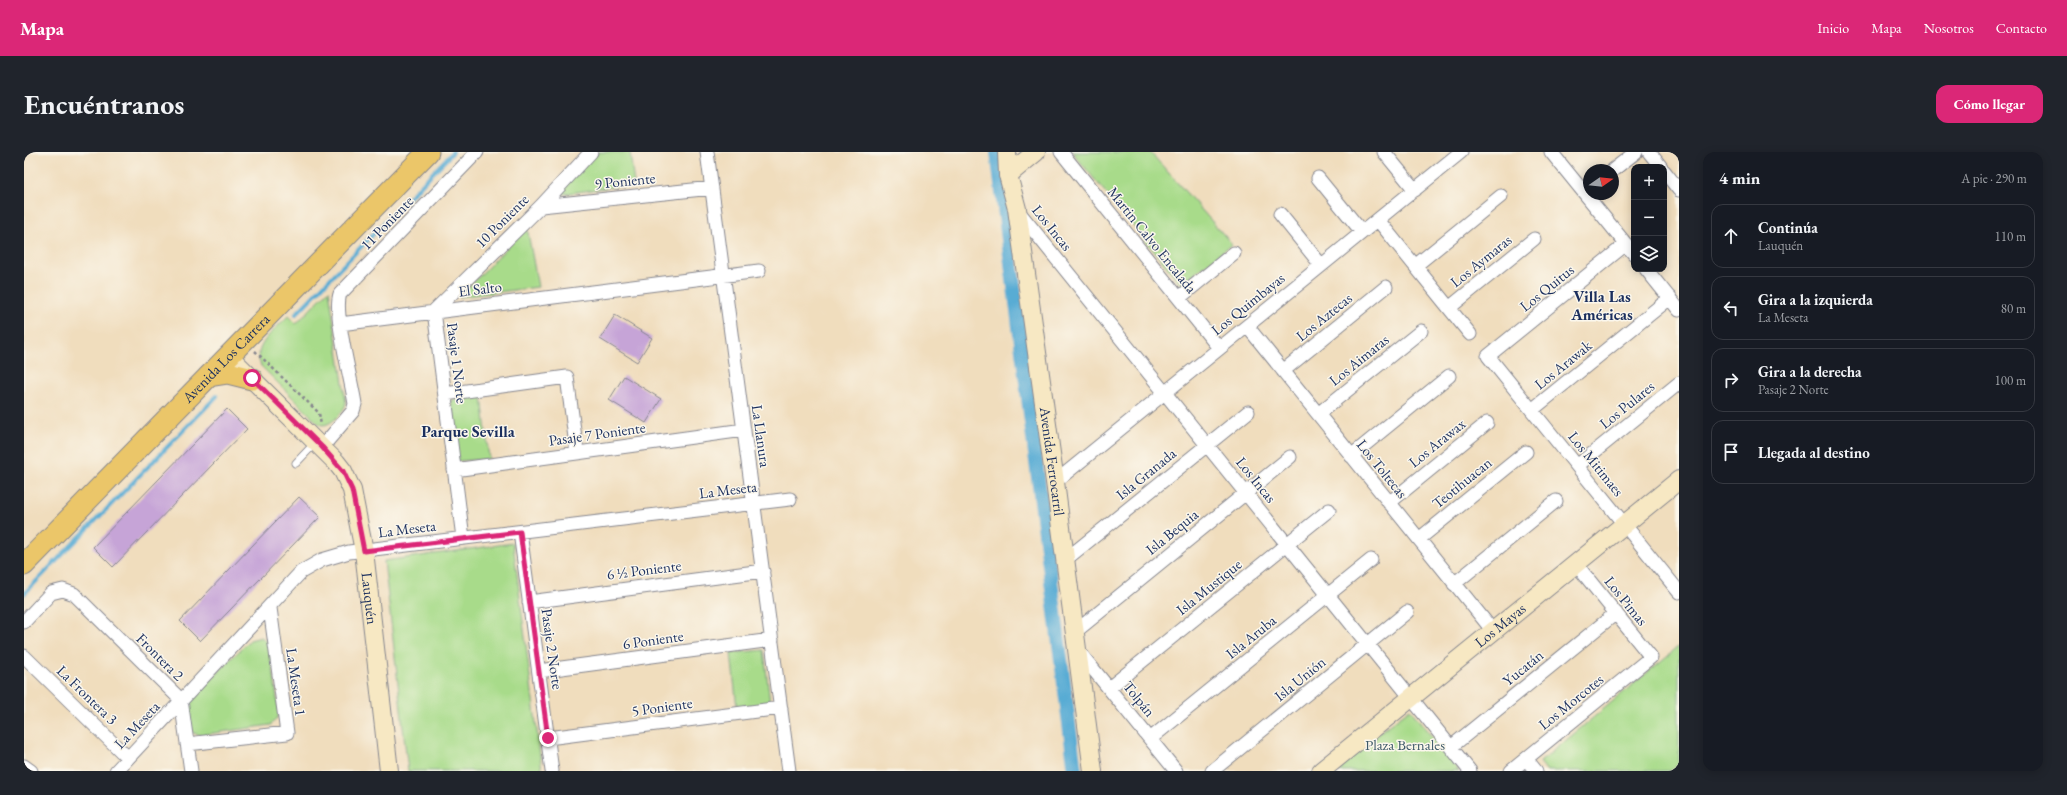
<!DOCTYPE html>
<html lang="es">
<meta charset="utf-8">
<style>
:root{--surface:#171b24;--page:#20242c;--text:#f1f3f6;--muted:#9ea1a6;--line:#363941;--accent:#db2777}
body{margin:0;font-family:"EB Garamond",serif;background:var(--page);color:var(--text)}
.controls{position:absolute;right:12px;top:12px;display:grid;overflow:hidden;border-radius:8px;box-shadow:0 2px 10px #0003}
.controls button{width:36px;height:36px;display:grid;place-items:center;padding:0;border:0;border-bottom:1px solid var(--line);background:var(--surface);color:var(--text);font:20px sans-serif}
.compass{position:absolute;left:1559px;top:12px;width:36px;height:36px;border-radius:50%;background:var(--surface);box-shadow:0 2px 10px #0003;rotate:76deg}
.stop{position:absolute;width:12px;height:12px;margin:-9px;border:3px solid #db2777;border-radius:50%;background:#fff}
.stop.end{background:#db2777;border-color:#fff;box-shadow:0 1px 4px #0008}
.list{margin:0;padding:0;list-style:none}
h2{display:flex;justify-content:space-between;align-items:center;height:52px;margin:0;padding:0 16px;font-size:17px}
h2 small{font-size:13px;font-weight:400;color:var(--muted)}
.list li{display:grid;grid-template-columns:26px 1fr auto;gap:12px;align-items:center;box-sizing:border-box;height:64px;margin:0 8px 8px;padding:0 8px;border:1px solid var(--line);border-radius:12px}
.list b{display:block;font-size:15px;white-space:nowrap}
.list p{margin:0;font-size:13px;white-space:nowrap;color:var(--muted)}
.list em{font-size:13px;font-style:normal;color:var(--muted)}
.icon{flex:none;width:22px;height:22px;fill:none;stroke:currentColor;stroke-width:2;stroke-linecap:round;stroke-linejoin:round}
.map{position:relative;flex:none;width:1655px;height:619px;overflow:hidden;border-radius:12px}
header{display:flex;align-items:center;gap:24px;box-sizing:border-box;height:56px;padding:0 20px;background:var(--accent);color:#fff}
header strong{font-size:19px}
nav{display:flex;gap:22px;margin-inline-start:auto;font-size:14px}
.intro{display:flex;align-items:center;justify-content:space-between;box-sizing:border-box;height:96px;padding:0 24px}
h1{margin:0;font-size:28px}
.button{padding:10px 18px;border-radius:12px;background:var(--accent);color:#fff;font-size:14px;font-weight:700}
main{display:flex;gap:24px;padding:0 24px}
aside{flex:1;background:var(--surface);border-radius:12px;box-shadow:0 2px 10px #0003}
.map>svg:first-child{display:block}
.green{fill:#a8db8a;stroke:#628574}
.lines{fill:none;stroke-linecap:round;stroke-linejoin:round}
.stream{stroke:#58acd4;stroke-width:4}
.canal{stroke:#58acd4;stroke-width:14}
.building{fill:#c6a4d7}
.lane-casing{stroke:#86868e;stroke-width:9}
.street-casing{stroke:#86868e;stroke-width:15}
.secondary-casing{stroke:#86868e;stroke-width:20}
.primary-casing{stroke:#86868e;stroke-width:23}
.path{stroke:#86868e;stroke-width:2.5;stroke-dasharray:3 3;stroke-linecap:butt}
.lane{stroke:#fff;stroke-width:7}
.street{stroke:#fff;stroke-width:13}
.secondary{stroke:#f7e8c3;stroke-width:18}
.primary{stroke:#ebc669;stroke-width:21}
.route{stroke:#db2777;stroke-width:5}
.labels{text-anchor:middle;stroke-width:3;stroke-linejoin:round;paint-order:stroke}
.street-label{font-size:15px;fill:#1b2f5e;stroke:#fbf7ec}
.park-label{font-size:15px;fill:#3e5a69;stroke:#fbf7ec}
.neighbourhood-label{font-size:16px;font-weight:bold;fill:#1b2f5e;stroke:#fbf7ec}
</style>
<header>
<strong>Mapa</strong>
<nav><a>Inicio</a><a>Mapa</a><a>Nosotros</a><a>Contacto</a></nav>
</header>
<div class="intro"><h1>Encuéntranos</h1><a class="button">Cómo llegar</a></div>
<main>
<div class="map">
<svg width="1655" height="619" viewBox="0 0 1655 619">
<rect width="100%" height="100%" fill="#fbf7ec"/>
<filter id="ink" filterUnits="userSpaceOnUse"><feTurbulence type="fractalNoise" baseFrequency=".025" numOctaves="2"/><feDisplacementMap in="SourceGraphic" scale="8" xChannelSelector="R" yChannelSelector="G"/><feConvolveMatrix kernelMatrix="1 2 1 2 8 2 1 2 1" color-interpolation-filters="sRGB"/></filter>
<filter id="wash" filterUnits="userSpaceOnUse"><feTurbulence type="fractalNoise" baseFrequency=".012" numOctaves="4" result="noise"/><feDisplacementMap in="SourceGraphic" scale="16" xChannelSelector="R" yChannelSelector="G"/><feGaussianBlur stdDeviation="0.9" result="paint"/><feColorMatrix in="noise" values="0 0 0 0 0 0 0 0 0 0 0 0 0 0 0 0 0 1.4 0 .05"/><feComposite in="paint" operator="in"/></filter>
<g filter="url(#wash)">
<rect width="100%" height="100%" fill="#f0ddbd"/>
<!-- green -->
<path class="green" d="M574,0H606L610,32L532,43Z
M1048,0H1126L1208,92L1157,132Z
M503,75L514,135L435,145Z
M305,138L322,251C320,260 305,277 295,272L237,214C227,194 252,177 264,164L272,172Z
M458,244L465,307L433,309L427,248Z
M489,391L518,619H384L360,409Z
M237,485L246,492L255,563L247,573L176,583L169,581L162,559L164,550L226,488Z
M1655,494V612L1646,619H1523L1516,610Z
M740,498L746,552L713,556L707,501Z
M1386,557L1435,619H1304Z"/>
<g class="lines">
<!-- stream -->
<path class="stream" d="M272,162L429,0
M0,442L193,244"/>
<!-- canal -->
<path class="canal" d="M973,0L1051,619"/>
</g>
<g id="blocks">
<!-- building -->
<path class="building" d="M591,163L628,186L613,210L576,187Z
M600,224L637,247L622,271L585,248Z
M203,257L223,277L89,415L69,395Z
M275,345L296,365L176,489L156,469Z"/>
</g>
</g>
<g filter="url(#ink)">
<use href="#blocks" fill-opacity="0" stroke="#86868e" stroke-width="1"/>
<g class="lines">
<defs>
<path id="lane" d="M272,311L292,290"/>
<path id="street" d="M683,0L765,619
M1037,0L1195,196
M1360,0L1391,38
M1527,0L1610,102
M1625,0L1637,15
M1589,18L1612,0
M1640,19L1655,38
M1294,26L1338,80
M517,54L688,36
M994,59L1446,619
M1256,62L1297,113
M1354,68L1446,182
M1602,92L1464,204L1655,440
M1391,114L1477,44
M1622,117L1655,158
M1155,146L1210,101
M1425,156L1510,87
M316,172L735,119
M1223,174L1469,479
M1259,219L1362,135
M421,242L543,225L553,301
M1508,258L1646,146
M1294,262L1397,179
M298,295L329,259L331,252C328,230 309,160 316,142L453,0
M1327,304L1425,224
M1553,314L1655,231
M430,318L720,278
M1031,330L1437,0
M1365,351L1463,271
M496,380L528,619
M439,386L410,159L517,54L567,0
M1395,387L1502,300
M1041,408L1224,260
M1430,432L1532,349
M505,450L739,419
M0,470L27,441L39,438L50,442L157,548L167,619
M1051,480L1266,305
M1052,496L1152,619
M0,504L104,606
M515,519L748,488
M1085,536L1305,358
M524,586L757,556
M1126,587L1347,408
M163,592L263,581L246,456
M1427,595L1592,461
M1502,607L1512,619
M0,614L7,619
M92,619L277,420L298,408L325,400L766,347
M1188,619L1383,460
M1487,619L1627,505L1552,412"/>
<g id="secondary">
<path id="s1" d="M983,0L984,23L993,57L1031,330L1069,619"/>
<path d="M984,23L1012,0"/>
<path id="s2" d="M205,204L312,310L319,319L328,338L340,399L365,619"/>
<path id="s3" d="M1297,619L1655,328"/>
</g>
<g id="primary">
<path d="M185,224L204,221L228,227"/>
<path id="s4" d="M0,413L404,0"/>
</g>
</defs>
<!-- lane casing -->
<use href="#lane" class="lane-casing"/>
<!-- street casing -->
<use href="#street" class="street-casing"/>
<!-- secondary casing -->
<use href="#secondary" class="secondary-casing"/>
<!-- primary casing -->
<use href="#primary" class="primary-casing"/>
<!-- path -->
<path class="path" d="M231,199L295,261L297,273"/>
<!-- lane -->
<use href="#lane" class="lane"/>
<!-- street -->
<use href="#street" class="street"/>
<!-- secondary -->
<use href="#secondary" class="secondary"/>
<!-- primary -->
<use href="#primary" class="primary"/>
</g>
</g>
<g class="lines" filter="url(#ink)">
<!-- route -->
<path class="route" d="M228,226L298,295L319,319L328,338L340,399L496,380L524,586"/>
</g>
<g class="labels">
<!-- street labels -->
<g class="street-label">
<text transform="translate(601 29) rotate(-6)" y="5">9 Poniente</text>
<text transform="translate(478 69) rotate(-45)" y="5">10 Poniente</text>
<text transform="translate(363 71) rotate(-46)" y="5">11 Poniente</text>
<text transform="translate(1028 76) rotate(51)" y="5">Los Incas</text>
<text transform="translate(1128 88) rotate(51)" y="5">Martin Calvo Encalada</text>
<text transform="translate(1457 109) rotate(-39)" y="5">Los Aymaras</text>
<text transform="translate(1523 136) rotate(-39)" y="5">Los Quitus</text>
<text transform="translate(456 137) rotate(-7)" y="5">El Salto</text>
<text transform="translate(1224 152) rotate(-39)" y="5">Los Quimbayas</text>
<text transform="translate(1300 165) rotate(-39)" y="5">Los Aztecas</text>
<text dy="5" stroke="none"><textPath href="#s4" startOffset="289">Avenida Los Carrera</textPath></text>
<text transform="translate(1335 208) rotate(-39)" y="5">Los Aimaras</text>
<text transform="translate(433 211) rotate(83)" y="5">Pasaje 1 Norte</text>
<text transform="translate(1539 213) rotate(-39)" y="5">Los Arawak</text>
<text transform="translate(1603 253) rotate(-39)" y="5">Los Pulares</text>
<text transform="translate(573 282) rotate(-8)" y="5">Pasaje 7 Poniente</text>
<text transform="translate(737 284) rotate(82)" y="5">La Llanura</text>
<text transform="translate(1413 291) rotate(-39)" y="5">Los Arawax</text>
<text dy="5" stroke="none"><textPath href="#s1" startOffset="313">Avenida Ferrocarril</textPath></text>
<text transform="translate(1572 312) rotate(51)" y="5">Los Mitimaes</text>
<text transform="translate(1358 317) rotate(51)" y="5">Los Toltecas</text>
<text transform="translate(1122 322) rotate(-39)" y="5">Isla Granada</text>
<text transform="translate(1232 328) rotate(51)" y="5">Los Incas</text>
<text transform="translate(1438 331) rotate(-39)" y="5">Teotihuacan</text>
<text transform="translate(704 338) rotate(-7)" y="5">La Meseta</text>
<text transform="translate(383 377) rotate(-7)" y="5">La Meseta</text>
<text transform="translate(1148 380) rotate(-39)" y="5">Isla Bequia</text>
<text transform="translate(620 418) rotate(-7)" y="5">6 ½ Poniente</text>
<text transform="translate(1185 435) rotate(-39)" y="5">Isla Mustique</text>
<text dy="5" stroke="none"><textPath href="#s2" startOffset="293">Lauquén</textPath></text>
<text transform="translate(1602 449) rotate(51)" y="5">Los Pimas</text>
<text dy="5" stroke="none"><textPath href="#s3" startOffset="231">Los Mayas</textPath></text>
<text transform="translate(1227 485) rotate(-39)" y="5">Isla Aruba</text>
<text transform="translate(629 488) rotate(-8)" y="5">6 Poniente</text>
<text transform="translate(528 497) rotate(82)" y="5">Pasaje 2 Norte</text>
<text transform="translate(136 505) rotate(45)" y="5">Frontera 2</text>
<text transform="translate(1499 516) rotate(-39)" y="5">Yucatán</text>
<text transform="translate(1276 527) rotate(-39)" y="5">Isla Unión</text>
<text transform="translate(272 530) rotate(82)" y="5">La Meseta 1</text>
<text transform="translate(63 543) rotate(44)" y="5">La Frontera 3</text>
<text transform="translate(1115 547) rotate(51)" y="5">Tolpán</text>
<text transform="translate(1547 550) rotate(-39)" y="5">Los Morcotes</text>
<text transform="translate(638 555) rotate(-8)" y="5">5 Poniente</text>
<text transform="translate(113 573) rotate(-47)" y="5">La Meseta</text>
</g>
<!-- park labels -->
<g class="park-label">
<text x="1381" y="598">Plaza Bernales</text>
</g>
<!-- neighbourhood labels -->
<g class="neighbourhood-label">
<text x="1578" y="150">Villa Las<tspan x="1578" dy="18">Américas</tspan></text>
<text x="444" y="285">Parque Sevilla</text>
</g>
</g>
</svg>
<div class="controls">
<button>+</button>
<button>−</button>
<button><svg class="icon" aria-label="layers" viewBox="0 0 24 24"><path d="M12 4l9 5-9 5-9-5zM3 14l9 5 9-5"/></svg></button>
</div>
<svg class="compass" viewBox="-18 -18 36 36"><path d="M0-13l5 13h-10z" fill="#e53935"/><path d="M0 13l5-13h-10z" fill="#9ea1a6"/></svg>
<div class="stop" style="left:228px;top:226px"></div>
<div class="stop end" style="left:524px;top:586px"></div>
</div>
<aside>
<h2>4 min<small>A pie · 290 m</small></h2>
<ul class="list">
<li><svg class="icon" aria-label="ahead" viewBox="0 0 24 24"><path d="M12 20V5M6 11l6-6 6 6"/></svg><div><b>Continúa</b><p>Lauquén</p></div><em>110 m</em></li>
<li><svg class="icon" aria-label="left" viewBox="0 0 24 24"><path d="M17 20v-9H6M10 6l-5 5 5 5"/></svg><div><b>Gira a la izquierda</b><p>La Meseta</p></div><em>80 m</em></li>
<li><svg class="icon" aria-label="right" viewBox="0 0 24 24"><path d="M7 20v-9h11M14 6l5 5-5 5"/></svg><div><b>Gira a la derecha</b><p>Pasaje 2 Norte</p></div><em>100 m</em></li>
<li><svg class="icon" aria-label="arrive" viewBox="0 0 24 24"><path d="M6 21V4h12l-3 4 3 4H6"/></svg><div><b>Llegada al destino</b></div></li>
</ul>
</aside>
</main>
